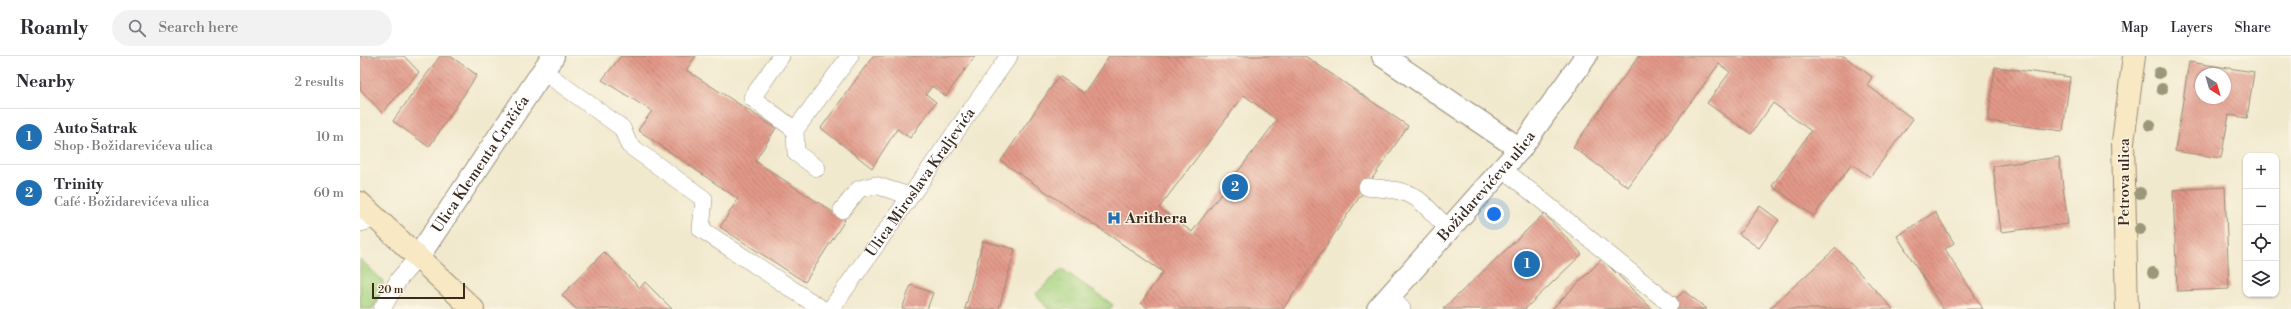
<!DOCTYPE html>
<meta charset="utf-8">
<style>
:root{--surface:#fff;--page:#f2f2f3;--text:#2b2b33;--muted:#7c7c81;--line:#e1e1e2;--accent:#1f6fb2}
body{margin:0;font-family:"Libre Bodoni",serif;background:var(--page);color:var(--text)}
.controls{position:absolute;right:12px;bottom:12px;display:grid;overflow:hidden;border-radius:8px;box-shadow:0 1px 3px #0004}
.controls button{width:36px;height:36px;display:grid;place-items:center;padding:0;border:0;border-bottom:1px solid var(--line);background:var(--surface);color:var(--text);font:20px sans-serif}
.compass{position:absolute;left:1835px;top:12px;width:36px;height:36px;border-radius:50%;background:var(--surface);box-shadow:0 1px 3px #0004;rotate:143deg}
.scale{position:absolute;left:12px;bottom:10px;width:93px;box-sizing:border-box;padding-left:4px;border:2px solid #3b2a1e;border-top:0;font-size:11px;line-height:14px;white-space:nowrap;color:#3b2a1e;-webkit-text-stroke:3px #fcf5e5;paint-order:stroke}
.you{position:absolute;left:1134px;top:158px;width:14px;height:14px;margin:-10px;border:3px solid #fff;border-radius:50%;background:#1a73e8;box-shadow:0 0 0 6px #1a73e833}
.badge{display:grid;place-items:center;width:26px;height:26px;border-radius:50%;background:var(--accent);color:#fff;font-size:13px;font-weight:700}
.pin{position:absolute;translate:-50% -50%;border:2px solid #fff;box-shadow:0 1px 4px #0006}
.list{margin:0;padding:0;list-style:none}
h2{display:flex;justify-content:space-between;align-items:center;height:52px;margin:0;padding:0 16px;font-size:17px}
h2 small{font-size:13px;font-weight:400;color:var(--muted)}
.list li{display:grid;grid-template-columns:26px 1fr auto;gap:12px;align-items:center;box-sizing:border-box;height:56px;padding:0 16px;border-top:1px solid var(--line)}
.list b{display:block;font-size:15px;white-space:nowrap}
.list p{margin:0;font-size:13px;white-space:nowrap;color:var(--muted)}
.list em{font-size:13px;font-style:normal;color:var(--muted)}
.icon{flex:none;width:22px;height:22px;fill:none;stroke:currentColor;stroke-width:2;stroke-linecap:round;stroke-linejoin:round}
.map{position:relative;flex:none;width:1931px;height:253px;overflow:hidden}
header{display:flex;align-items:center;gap:24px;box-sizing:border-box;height:56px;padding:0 20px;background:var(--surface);border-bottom:1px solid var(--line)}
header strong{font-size:19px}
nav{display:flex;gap:22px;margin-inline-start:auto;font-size:14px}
.search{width:280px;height:36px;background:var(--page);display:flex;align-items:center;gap:10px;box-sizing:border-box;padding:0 14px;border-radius:22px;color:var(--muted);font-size:15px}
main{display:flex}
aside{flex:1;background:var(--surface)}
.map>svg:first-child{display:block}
.grass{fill:#a4d380;stroke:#707e4f}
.park{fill:url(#park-tufts);stroke:#707e4f}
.building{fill:url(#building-back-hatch);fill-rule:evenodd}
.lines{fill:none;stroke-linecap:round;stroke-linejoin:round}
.lane-casing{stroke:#968a76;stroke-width:18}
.street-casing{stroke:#968a76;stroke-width:24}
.secondary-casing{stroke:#968a76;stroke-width:24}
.lane{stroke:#fff;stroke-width:17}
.street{stroke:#fff;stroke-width:22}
.secondary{stroke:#f8e8c3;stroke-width:22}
.tree{fill:#9b977a}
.labels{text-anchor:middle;stroke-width:3;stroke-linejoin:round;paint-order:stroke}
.street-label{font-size:15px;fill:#3b2a1e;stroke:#fcf5e5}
.poi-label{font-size:15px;font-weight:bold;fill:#3b2a1e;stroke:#fcf5e5;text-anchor:start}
</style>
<header>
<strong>Roamly</strong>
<div class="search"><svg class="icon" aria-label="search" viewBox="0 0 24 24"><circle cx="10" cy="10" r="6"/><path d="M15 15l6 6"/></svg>Search here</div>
<nav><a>Map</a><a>Layers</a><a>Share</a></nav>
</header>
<main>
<aside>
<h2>Nearby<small>2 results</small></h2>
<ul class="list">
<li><span class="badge">1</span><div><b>Auto Šatrak</b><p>Shop · Božidarevićeva ulica</p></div><em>10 m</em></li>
<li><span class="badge">2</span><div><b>Trinity</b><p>Café · Božidarevićeva ulica</p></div><em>60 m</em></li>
</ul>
</aside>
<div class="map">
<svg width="1931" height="253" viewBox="0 0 1931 253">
<defs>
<pattern id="park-tufts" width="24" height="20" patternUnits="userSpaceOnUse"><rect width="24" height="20" fill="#a4d380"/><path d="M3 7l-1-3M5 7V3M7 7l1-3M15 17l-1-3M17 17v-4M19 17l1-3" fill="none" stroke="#8eb56e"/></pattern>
<pattern id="building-back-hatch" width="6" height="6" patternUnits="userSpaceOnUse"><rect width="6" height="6" fill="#e29888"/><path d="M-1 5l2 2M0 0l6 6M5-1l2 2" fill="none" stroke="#b87c6f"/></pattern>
</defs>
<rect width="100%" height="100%" fill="#fcf5e5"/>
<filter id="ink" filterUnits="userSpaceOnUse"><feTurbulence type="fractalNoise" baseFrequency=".025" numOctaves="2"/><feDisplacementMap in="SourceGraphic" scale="8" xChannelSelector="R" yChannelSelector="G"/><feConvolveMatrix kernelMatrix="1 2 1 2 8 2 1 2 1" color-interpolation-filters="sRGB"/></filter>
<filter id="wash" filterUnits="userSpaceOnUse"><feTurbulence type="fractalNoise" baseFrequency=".012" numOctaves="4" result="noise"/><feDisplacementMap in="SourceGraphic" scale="16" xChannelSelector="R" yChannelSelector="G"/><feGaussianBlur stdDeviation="0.9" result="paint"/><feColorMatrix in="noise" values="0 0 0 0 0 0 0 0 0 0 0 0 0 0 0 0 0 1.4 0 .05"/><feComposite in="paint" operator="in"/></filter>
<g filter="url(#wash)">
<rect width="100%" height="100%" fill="#f1e9ce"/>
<!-- grass -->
<path class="grass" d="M0,203L23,225L19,243L12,253H0Z"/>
<!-- park -->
<path class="park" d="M702,213L753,249L750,253H688L676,238Z"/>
<g id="blocks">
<!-- building -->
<path class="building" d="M0,0H44L59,16L22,57L0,33Z
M80,0H90L117,19L69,91L33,65Z
M261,0H336L326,14L416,72L395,105L485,164L445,226L360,171L378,143L278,74L292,55L242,24Z
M513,0H615L586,40L572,30L566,38L576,46L550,82L537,73L512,112L461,72Z
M749,0H945L1048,70L923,253H789L781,247L803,216L641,105L699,20L724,37ZM884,39L917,64L832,176L799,152Z
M1279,0H1484L1512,21L1507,29L1553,63L1510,121L1492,108L1454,160L1412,130L1451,75L1413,47L1391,78L1347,47L1370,16L1359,8L1268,131L1213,91Z
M1829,6L1894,16L1887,62L1869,59L1861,102L1815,95ZM1841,18H1865V42H1841Z
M1635,11L1710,21L1703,75L1628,65Z
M1699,101L1708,168L1641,176L1633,110Z
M1865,131L1869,233L1817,235L1813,134Z
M1400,150L1419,164L1399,192L1379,178Z
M1575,156L1594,187L1585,193L1623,253H1583L1537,180Z
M1184,158L1222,198L1165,253H1083Z
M623,185L655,193L639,253H605Z
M1476,192L1533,253H1409Z
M244,196L280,232L285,226L312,253H216L202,239Z
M1242,203L1292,253H1192Z
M551,229L573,237L567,253H542Z
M1324,235L1347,253H1305Z"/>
</g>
</g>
<g filter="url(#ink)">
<use href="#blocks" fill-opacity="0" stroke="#968a76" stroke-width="1"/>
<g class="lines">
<defs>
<g id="lane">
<path d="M421,0L392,42L435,74L490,0"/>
<path d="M183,15L262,72L269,89L344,143L341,173L462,253"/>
<path d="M435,74L436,97L457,112"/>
<path d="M1143,113L1310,248"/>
<path d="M1007,131C1024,133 1047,133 1060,145C1071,154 1079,165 1090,173"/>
<path d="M482,154L499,133L515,129L550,140"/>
<path d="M0,167L17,163"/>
<path d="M1030,241L1042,253"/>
<path d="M22,253L39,223L58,201"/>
<path id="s1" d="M471,253L649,0"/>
</g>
<g id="street">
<path d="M1023,0L1160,93"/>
<path id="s2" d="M58,201L193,0"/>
<path id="s3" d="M1018,253L1160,93L1226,0"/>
</g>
<path id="secondary" d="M0,147L113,253
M1767,253L1763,86L1774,0"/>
</defs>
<!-- lane casing -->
<use href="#lane" class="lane-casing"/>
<!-- street casing -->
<use href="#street" class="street-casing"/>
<!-- secondary casing -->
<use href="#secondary" class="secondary-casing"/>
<!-- lane -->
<use href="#lane" class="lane"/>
<!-- street -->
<use href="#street" class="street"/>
<!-- secondary -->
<use href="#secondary" class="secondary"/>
</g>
<!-- trees -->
<g class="tree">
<circle cx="1799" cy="17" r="6"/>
<circle cx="1802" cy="33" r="6"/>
<circle cx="1790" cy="69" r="6"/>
<circle cx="1780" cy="137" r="6"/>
<circle cx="1780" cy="173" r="6"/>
<circle cx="1793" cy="217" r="6"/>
</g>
</g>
<!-- icons -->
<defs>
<symbol id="hospital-bare" viewBox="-9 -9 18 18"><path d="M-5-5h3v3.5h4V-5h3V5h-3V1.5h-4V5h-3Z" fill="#1f6fb2" stroke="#fcf5e5" stroke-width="2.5" paint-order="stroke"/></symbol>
</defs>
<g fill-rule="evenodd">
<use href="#hospital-bare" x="744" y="152" width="20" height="20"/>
</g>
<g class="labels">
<!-- street labels -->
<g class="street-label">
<text dy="5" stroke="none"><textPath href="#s2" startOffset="112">Ulica Klementa Crnčića</textPath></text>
<text transform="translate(1764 126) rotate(-90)" y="5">Petrova ulica</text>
<text dy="5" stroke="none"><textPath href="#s1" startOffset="155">Ulica Miroslava Kraljevića</textPath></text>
<text dy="5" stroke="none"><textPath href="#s3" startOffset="164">Božidarevićeva ulica</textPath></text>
</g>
<!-- poi labels -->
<g class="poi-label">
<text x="765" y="167">Arithera</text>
</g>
</g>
</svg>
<div class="controls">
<button>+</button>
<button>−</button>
<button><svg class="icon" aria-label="locate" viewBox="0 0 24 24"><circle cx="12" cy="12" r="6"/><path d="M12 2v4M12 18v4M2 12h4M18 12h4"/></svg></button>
<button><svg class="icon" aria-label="layers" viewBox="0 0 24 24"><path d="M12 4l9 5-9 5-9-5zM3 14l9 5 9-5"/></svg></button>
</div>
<svg class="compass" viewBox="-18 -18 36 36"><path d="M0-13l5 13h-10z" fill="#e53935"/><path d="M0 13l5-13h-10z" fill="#7c7c81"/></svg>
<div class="scale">20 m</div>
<div class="you"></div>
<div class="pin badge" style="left:1167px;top:208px">1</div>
<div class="pin badge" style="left:875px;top:131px">2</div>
</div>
</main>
